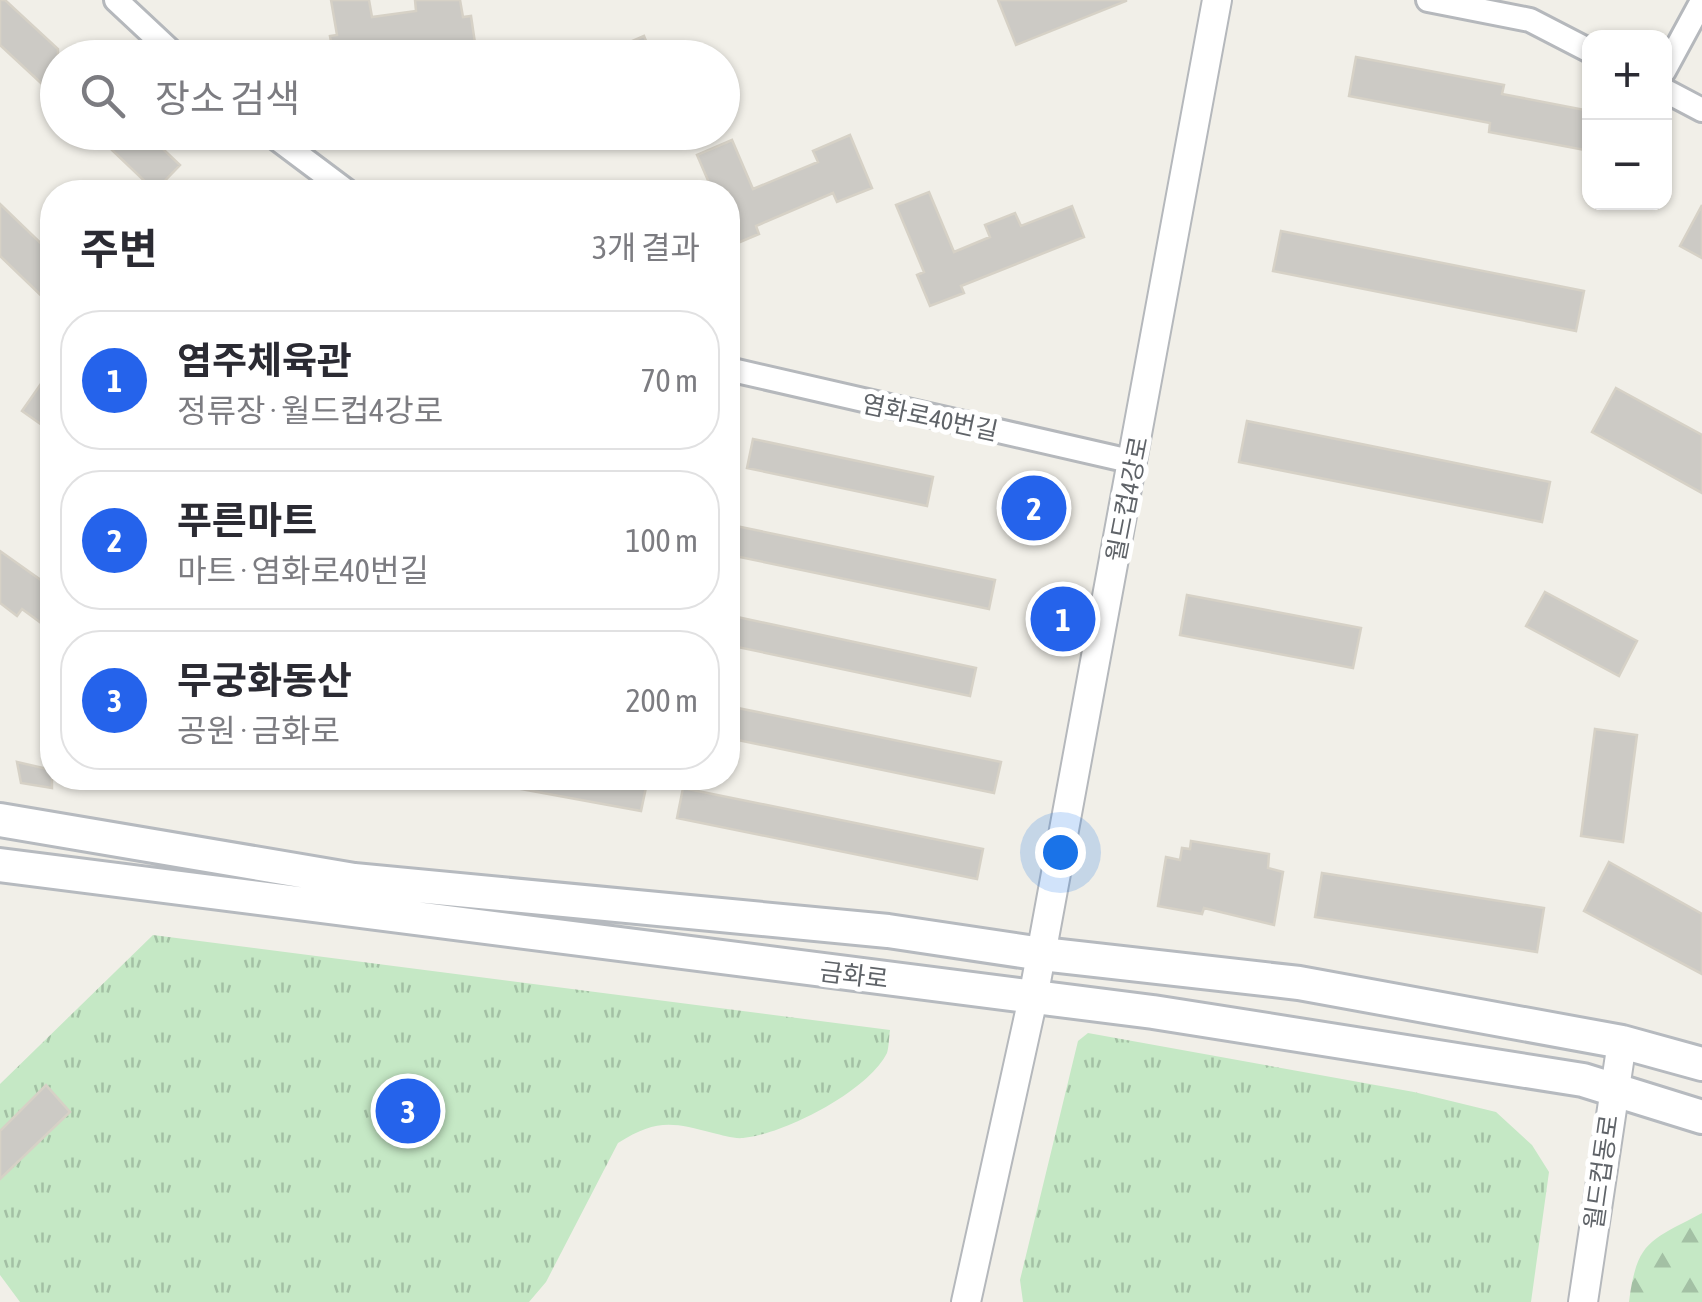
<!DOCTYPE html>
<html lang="ko">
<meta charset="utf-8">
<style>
:root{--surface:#fff;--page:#f7f7f7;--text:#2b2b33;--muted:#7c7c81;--line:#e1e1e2;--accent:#2563eb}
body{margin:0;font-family:"Asap Condensed","Noto Sans KR",sans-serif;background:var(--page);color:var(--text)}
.controls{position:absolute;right:30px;top:30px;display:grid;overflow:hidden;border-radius:20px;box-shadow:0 2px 8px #0004}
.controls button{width:90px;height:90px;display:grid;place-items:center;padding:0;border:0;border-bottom:2px solid var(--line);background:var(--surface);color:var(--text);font:50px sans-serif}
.you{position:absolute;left:1060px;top:852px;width:35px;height:35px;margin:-25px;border:8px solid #fff;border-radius:50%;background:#1a73e8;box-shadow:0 0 0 15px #1a73e833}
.badge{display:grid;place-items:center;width:65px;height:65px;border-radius:50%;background:var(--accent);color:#fff;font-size:32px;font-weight:700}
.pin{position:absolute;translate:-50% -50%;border:5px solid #fff;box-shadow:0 2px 10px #0006}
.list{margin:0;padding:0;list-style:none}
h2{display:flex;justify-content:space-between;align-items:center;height:130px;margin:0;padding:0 40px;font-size:42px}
h2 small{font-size:32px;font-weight:400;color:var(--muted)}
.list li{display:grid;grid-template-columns:65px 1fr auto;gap:30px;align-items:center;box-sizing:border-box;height:140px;margin:0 20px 20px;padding:0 20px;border:2px solid var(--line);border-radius:40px}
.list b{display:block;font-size:38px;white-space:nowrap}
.list p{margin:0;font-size:32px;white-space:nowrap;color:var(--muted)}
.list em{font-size:32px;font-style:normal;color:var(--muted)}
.icon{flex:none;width:55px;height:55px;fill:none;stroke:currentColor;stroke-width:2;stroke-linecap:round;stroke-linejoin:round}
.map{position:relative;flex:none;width:1702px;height:1302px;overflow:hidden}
.search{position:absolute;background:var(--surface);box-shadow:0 2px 8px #0004;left:40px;top:40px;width:700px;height:110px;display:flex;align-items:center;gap:25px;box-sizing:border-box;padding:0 35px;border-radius:55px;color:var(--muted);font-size:38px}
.panel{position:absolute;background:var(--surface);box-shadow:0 2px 8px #0004;left:40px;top:180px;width:700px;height:610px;border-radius:40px}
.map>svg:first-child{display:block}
.forest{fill:url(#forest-firs)}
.park{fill:url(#park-tufts)}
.building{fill:#cccac5;stroke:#d6d1c6;stroke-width:2.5}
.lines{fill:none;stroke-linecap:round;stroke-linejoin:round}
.minor-casing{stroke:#b5b8bc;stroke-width:28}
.tertiary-casing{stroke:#b5b8bc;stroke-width:32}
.secondary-casing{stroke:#b6babf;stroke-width:38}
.minor{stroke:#fff;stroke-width:22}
.tertiary{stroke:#fff;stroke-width:28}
.secondary{stroke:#fff;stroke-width:32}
.labels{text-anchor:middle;stroke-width:10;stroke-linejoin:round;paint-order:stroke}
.street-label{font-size:25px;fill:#5f6368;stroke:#fff}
</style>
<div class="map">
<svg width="1702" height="1302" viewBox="0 0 1702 1302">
<defs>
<pattern id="forest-firs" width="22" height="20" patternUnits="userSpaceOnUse" patternTransform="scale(2.5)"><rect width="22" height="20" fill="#c5e8c5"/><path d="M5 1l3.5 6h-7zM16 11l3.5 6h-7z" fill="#a3c0a4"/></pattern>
<pattern id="park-tufts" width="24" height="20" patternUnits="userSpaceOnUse" patternTransform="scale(2.5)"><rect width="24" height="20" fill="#c5e8c5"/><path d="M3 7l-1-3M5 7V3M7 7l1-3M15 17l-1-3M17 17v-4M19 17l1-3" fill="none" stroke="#a3c0a4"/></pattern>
</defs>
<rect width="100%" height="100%" fill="#f1efe8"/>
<!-- forest -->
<path class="forest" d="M1702,1213V1302H1629C1637,1240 1650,1241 1702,1213Z"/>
<!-- park -->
<path class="park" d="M153,935L890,1030C889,1036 889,1047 887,1053C868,1091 785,1134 743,1138C734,1139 722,1135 713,1133C672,1122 656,1119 618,1143L546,1282L529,1302H20L0,1275V1084Z
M1088,1033L1414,1092L1496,1112L1532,1145L1549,1172L1531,1302H1023L1020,1280L1078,1041Z"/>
<!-- building -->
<path class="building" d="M0,0H5L58,49V99L0,45Z
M331,0H369L372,17L416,11L415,0H460L463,17L471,16L475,43L385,58H334L330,36L337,35Z
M998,0H1126V1L1016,45Z
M644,36L653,58H595V57Z
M1356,57L1504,85L1502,94L1590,111V151L1489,132L1490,123L1349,96Z
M93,132H145L180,165L155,191Z
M850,135L872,188L837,202L833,193L756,226L759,234L728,247V192H713L697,155L732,140L753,189L818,162L813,151Z
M929,192L954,252L990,237L985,225L1015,213L1021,226L1072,206L1084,237L961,286L964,293L930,306L917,275L924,272L896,205Z
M0,204L52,254V306L0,256Z
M1702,205V258L1680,246Z
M1281,231L1584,291L1576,331L1273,271Z
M52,368V432L22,411Z
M1616,388L1702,435V493L1592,432Z
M1247,421L1550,482L1542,522L1239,462Z
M753,439L933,477L927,506L747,468Z
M736,526L995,580L989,609L730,555Z
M0,551L52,588V631L22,609L17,616L0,603Z
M1545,592L1637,641L1619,676L1526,626Z
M1187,595L1361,628L1353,668L1180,635Z
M728,615L976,668L970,696L728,645Z
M728,706L1001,762L994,793L728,738Z
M1595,729L1637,735L1623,842L1581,836Z
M17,762L52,770V788L21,783Z
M511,778H648L641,811L510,787Z
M683,788L983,849L977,879L677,818Z
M1191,841L1269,854L1268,868L1283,872L1274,925L1204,908L1202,914L1158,906L1166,857L1180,860L1182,848L1190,849Z
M1609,862L1702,914V974L1584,911Z
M1322,873L1544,908L1537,952L1315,917Z
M46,1085L70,1112L0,1179V1131Z"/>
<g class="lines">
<defs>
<path id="minor" d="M116,0L178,58
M1428,0L1530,20L1590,51
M1664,71L1702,1
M1664,90L1702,110
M268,132L348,192
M728,369L1134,462"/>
<path id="tertiary" d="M966,1302L1033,998L1217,0
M1583,1302L1622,1042"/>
<path id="secondary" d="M0,820L354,880L888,931L1042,954L1299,983L1622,1042L1702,1064
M0,865L1153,1012L1583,1080L1702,1117"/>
</defs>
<!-- minor casing -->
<use href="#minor" class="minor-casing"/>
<!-- tertiary casing -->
<use href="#tertiary" class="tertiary-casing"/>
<!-- secondary casing -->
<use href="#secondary" class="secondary-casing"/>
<!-- minor -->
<use href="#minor" class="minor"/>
<!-- tertiary -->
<use href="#tertiary" class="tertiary"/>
<!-- secondary -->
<use href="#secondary" class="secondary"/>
</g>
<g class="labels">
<!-- street labels -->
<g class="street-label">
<text transform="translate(930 417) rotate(12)" y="9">염화로40번길</text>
<text transform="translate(1127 499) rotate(-79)" y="9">월드컵4강로</text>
<text transform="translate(854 975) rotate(7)" y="9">금화로</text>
<text transform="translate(1601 1172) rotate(-82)" y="9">월드컵동로</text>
</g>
</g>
</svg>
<div class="controls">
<button>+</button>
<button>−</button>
</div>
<div class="you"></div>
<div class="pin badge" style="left:1063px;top:619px">1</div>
<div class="pin badge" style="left:1034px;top:508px">2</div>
<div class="pin badge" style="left:408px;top:1111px">3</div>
<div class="search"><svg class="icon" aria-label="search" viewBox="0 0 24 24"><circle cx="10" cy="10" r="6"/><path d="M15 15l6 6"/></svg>장소 검색</div>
<section class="panel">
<h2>주변<small>3개 결과</small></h2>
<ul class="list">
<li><span class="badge">1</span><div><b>염주체육관</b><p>정류장 · 월드컵4강로</p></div><em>70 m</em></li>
<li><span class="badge">2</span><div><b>푸른마트</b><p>마트 · 염화로40번길</p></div><em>100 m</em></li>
<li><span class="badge">3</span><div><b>무궁화동산</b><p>공원 · 금화로</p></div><em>200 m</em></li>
</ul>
</section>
</div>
